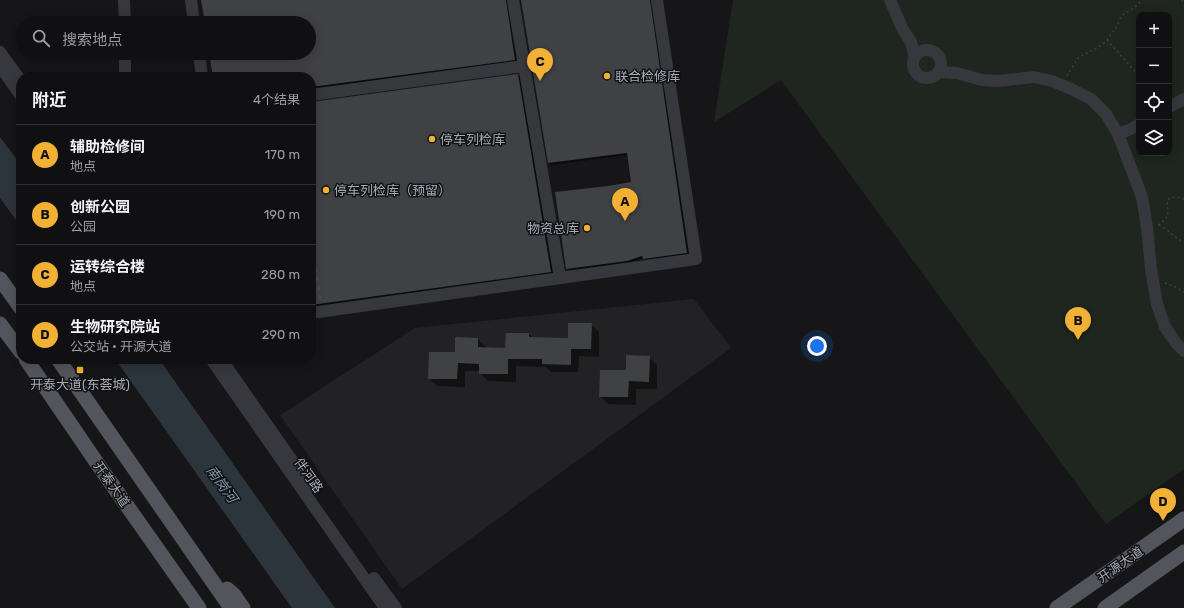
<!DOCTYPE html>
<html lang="zh">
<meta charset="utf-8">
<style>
:root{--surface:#101012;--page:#1e1e20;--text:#f1f3f6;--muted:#9c9d9f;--line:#303032;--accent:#f2b134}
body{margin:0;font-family:Rubik,"Noto Sans SC",sans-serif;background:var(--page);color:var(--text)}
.controls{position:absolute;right:12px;top:12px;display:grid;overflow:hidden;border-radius:8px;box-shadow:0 2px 10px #0003}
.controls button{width:36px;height:36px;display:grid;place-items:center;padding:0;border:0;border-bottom:1px solid var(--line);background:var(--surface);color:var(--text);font:20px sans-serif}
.you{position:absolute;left:817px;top:346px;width:14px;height:14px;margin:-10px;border:3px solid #fff;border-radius:50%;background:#1a73e8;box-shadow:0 0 0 6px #1a73e833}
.badge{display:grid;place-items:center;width:26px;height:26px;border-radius:50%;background:var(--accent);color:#111;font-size:13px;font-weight:700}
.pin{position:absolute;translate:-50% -33px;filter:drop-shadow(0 1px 2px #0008)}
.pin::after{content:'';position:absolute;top:21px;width:14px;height:12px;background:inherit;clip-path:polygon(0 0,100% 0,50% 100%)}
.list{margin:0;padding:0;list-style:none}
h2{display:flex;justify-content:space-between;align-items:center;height:52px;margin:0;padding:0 16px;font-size:17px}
h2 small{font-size:13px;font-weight:400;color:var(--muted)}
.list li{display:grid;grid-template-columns:26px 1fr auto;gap:12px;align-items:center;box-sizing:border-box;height:60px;padding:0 16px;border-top:1px solid var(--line)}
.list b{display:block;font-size:15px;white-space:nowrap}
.list p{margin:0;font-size:13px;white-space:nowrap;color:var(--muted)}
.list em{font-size:13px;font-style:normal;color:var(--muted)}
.icon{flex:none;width:22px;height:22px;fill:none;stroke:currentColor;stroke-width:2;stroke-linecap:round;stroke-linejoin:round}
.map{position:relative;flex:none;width:1184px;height:608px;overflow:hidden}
.search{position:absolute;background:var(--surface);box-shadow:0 2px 10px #0003;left:16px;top:16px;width:300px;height:44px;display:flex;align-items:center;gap:10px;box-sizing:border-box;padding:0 14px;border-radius:22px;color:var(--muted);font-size:15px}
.panel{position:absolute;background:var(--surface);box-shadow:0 2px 10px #0003;left:16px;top:72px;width:300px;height:292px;border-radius:16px}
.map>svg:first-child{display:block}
.built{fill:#222225}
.green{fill:#1e261f;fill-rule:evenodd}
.water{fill:#2c353c}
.shadow{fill:#0007}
.building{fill:#404145}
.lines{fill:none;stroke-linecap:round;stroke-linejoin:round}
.path{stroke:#3d3f44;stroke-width:1.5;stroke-dasharray:2 3;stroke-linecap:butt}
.minor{stroke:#37383d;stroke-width:12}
.major{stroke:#53555c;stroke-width:15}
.rail{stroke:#4a4c52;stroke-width:2.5;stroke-dasharray:5 4;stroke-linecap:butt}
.poi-dot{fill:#f2b134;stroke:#111113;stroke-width:1.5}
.labels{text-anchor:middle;stroke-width:3;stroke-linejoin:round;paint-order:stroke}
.poi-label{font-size:13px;fill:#a8adb8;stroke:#111113;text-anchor:start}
.street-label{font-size:13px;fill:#a8adb8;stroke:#111113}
.water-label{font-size:14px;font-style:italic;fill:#7f9bb3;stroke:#111113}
</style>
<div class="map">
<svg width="1184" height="608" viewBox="0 0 1184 608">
<rect width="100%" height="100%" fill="#161618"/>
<!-- built -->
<path class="built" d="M694,299L731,348L402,589L280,415L415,328Z"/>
<!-- green -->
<path class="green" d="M733,0H1184V469L1106,524L781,80L714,122ZM1139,15H1169V153H1139Z"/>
<!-- water -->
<path class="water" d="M0,137L21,165V227L0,198Z
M115,359H159L335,608H292Z"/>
<!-- shadow -->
<path class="shadow" d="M202,0H508L507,4L517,61L311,90V77H214L210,53H309V23H206Z
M522,0H652L651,4L689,254L646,260L644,258L629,263L569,270L567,268L632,183L628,155L551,165L549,163Z
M518,75L520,77L553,273L311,308V103Z
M591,324L599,332V357L579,356L578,372H551L546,367L516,366V382L488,381L480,373V371H465V387L437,386L429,378L456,353V338L478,339L486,347V348L506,349L529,334L533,338L569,339Z
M649,357L657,365V389H636V405L608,404L600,396L627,371Z"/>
<!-- building -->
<path class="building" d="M201,0H506L515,60L311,87V77H213L209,53H309V23H205Z
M521,0H650L687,253L643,259L642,256L627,261L566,269L555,192L608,186L631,182L627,153L548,163Z
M518,74L551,272L311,305V102Z
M568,323H592L591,349H571V365L542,364V359H508V374H479V364L458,363L457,379H428L429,352H455V337L478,338V347L505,348L506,333H529V337L568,338Z
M626,355L650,356L649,382L629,381L628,397H599L600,370H626Z"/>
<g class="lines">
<!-- path -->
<path class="path" d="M1182,0L1184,5
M1107,40L1139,76
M1067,76L1078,58L1102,45L1107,40L1117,26L1121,17L1124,14L1134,8L1142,0
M1158,225C1170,217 1168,213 1167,200C1173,196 1178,197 1184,199
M1159,225C1168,229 1174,238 1184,242
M1165,283L1174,286L1184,292"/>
<!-- minor -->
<path class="minor" d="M124,0L125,23
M191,0L194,23
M513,0L560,278
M890,0L902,28L911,42L915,57
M913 64a14 14 0 1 1 28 0a14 14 0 1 1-28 0Z
M0,52L21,81
M125,53V77
M199,53L202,77
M0,66L21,96
M938,72L957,73L982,80L998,81L1034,77L1052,81L1069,88L1091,99L1106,114L1118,134L1142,197L1147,227L1151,269L1157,304L1165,327L1176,343L1184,351
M311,95L524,66
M1169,107L1184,99
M1118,134L1131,129L1139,124
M311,313L696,259L657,0
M211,359L385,608
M221,359L310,486
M374,578L396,608"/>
<!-- major -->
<path class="major" d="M0,279L21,308
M0,324L21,352
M26,359L99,466L199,608
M58,359L231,608
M227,589L234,595L243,608
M1057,608L1184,519
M1105,608L1184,552"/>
<!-- rail -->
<path class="rail" d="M311,232L320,299
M311,299V302"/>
</g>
<!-- markers -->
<g class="poi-dot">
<circle cx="607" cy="76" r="4"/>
<circle cx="432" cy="139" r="4"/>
<circle cx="326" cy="190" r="4"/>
<circle cx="587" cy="228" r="4"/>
<rect x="76" y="366" width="8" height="8" rx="2"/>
</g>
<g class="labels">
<!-- poi labels -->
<g class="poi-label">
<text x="615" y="81">联合检修库</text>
<text x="440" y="144">停车列检库</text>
<text x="334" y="195">停车列检库（预留）</text>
<text x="579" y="233" text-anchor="end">物资总库</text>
<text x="80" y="389" text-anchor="middle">开泰大道(东荟城)</text>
</g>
<!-- street labels -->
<g class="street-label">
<text transform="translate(309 475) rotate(55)" y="5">伴河路</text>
<text transform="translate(112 484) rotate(55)" y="5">开泰大道</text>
<text transform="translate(1120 564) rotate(-35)" y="5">开源大道</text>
</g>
<!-- water labels -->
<g class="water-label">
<text transform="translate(222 484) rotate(54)" y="5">南岗河</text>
</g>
</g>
</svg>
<div class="controls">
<button>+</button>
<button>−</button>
<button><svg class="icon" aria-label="locate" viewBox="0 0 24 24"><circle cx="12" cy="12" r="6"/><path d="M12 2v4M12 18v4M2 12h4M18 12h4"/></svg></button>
<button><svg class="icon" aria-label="layers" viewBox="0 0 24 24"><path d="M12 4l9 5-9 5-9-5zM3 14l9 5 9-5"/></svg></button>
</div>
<div class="you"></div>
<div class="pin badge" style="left:625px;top:221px">A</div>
<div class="pin badge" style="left:1078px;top:340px">B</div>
<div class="pin badge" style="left:540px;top:81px">C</div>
<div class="pin badge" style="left:1163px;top:521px">D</div>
<div class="search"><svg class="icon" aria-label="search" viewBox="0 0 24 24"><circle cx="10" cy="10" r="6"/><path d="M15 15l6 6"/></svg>搜索地点</div>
<section class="panel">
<h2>附近<small>4个结果</small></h2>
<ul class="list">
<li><span class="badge">A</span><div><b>辅助检修间</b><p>地点</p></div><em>170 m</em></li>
<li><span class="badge">B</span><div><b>创新公园</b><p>公园</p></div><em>190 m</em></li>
<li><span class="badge">C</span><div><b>运转综合楼</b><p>地点</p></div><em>280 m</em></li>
<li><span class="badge">D</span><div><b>生物研究院站</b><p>公交站 · 开源大道</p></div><em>290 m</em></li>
</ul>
</section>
</div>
